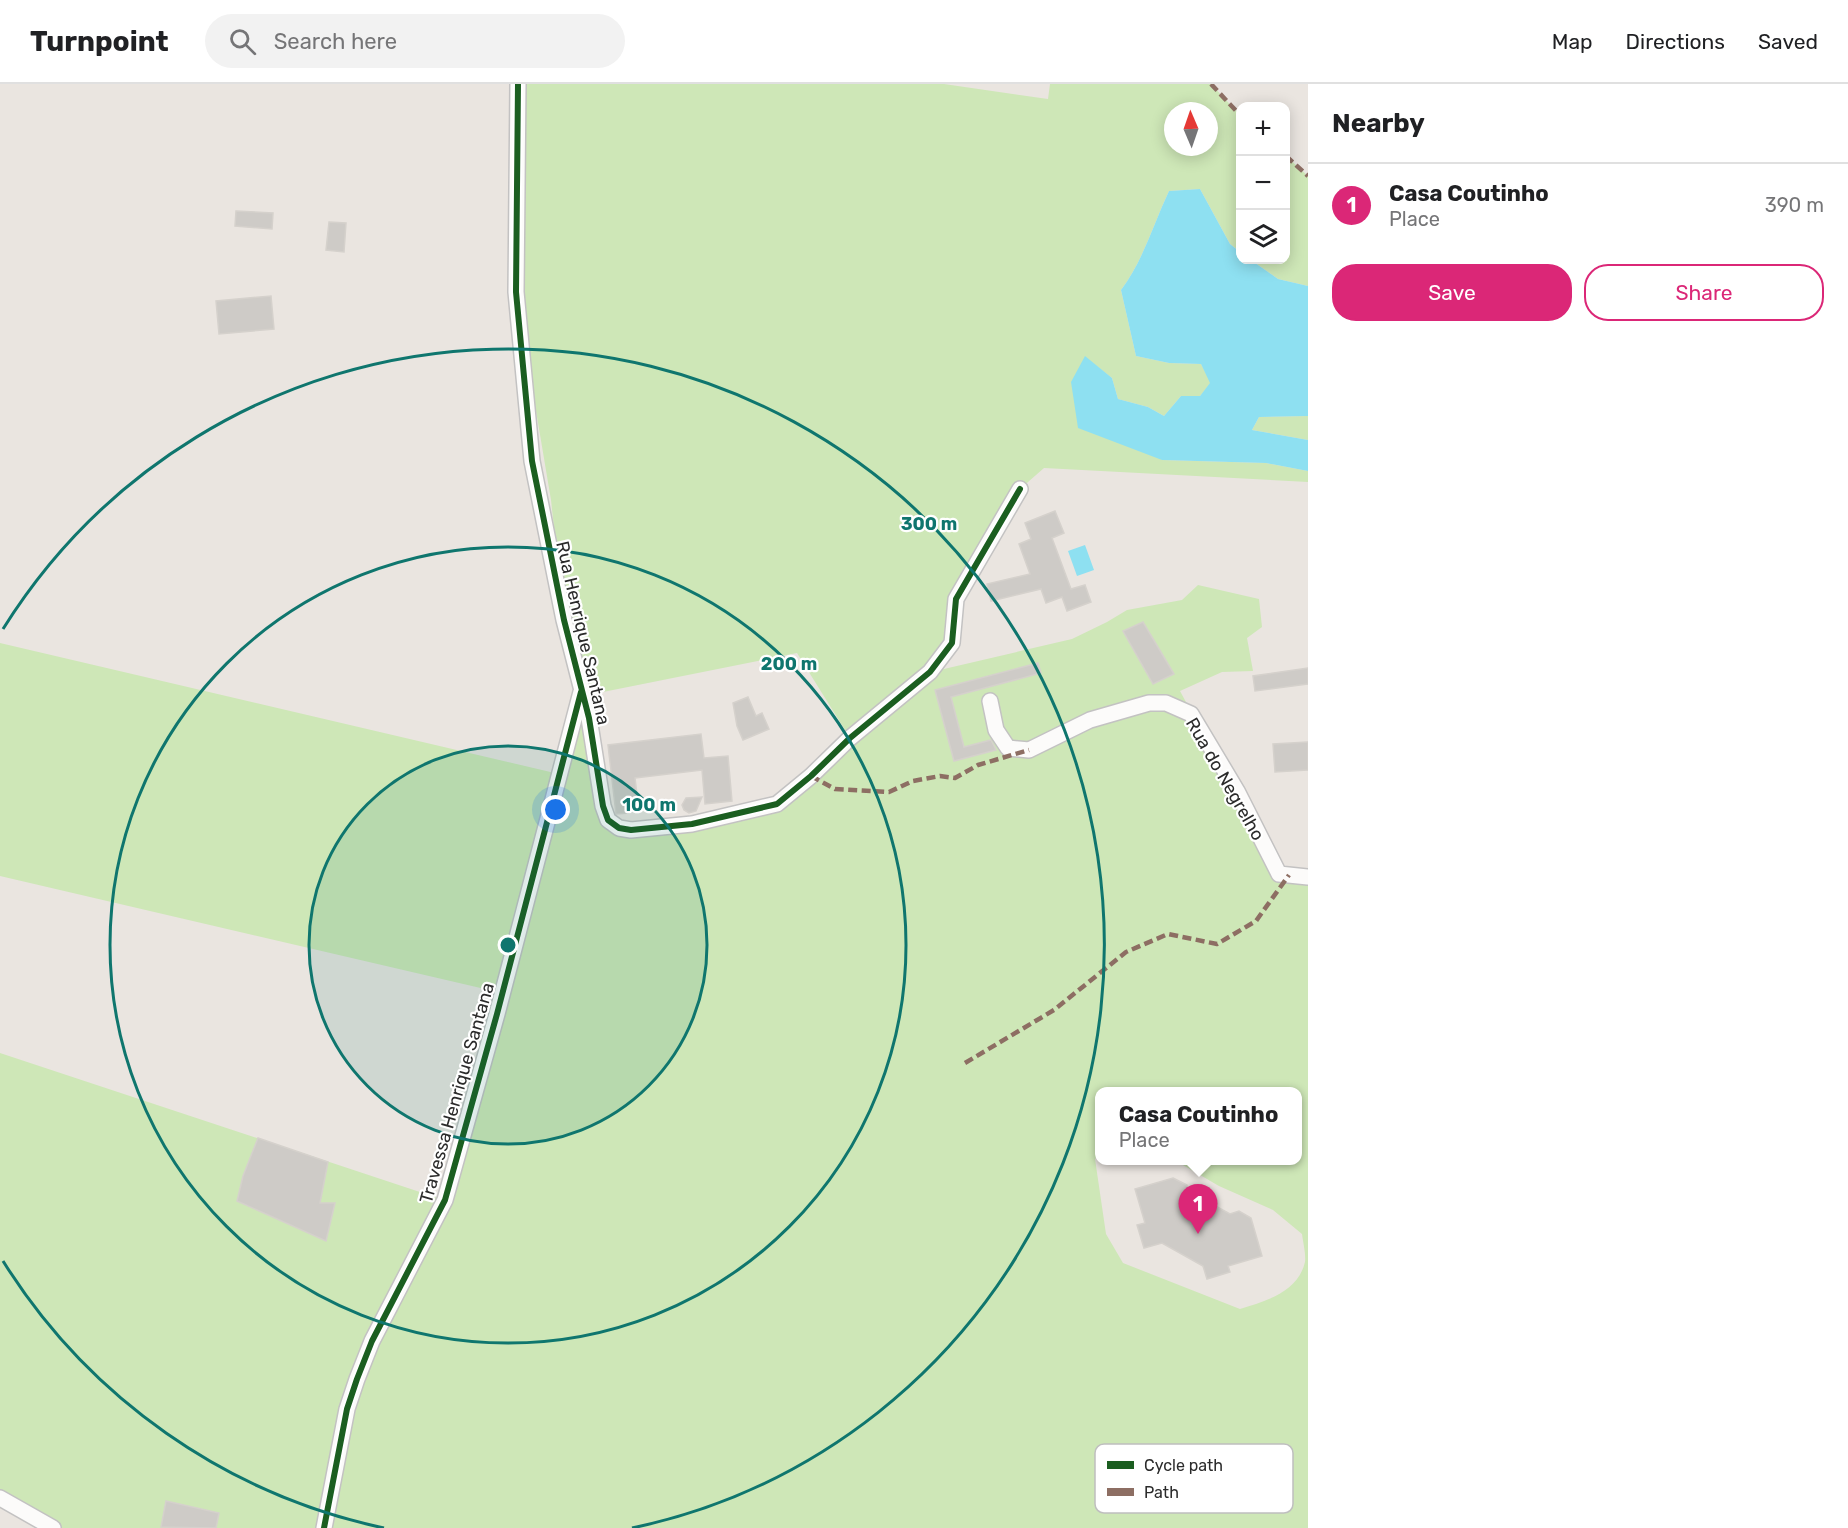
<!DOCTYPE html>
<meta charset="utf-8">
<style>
:root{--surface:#fff;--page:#f2f2f2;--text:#202124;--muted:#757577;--line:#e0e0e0;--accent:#db2777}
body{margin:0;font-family:Rubik,sans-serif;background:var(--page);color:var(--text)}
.controls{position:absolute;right:18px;top:18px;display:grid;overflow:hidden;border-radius:12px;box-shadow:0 3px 15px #0003}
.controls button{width:54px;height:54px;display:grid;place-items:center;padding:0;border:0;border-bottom:2px solid var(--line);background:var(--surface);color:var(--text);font:30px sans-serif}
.compass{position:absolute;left:1164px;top:18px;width:54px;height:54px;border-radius:50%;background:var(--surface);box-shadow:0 3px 15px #0003;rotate:358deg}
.you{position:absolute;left:556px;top:726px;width:21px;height:21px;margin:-15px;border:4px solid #fff;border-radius:50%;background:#1a73e8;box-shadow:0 0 0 9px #1a73e833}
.badge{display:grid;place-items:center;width:39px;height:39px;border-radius:50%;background:var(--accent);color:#fff;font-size:20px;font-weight:700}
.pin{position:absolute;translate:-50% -50px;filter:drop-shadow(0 2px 3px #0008)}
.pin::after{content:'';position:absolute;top:32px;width:21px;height:18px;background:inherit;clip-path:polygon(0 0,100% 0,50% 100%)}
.popup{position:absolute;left:1095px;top:1003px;width:207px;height:78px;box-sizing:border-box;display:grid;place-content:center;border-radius:12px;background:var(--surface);filter:drop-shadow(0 2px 4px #0005);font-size:20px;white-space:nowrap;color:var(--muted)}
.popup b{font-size:22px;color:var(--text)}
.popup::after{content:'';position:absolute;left:50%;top:100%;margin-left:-12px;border:12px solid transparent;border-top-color:var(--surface)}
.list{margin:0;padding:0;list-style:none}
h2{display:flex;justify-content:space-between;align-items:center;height:78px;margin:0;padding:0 24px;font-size:26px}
h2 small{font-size:20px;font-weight:400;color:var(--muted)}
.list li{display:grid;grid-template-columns:39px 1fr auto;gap:18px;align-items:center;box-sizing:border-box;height:84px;padding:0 24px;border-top:2px solid var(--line)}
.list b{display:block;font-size:22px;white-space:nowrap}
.list p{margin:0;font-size:20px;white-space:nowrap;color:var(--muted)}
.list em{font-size:20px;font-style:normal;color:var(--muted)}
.actions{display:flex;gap:12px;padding:18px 24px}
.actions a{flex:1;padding:14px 0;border:2px solid var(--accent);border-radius:24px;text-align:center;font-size:21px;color:var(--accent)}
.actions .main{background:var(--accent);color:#fff}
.icon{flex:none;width:33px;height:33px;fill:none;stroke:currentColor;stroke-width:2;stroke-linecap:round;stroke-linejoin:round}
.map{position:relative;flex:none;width:1308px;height:1444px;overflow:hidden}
header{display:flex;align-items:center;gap:36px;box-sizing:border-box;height:84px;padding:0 30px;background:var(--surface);border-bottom:2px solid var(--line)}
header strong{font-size:28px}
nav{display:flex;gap:33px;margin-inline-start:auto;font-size:21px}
.search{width:420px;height:54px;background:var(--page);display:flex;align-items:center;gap:15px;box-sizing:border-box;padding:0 21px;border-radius:33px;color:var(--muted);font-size:22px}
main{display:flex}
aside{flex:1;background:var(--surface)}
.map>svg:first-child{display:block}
.green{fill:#cee7b7;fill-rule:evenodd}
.water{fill:#8ee0f1}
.building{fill:#cecbc7;stroke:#d5d1cc;stroke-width:1.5}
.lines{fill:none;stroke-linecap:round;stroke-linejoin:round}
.street-casing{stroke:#c3c2c2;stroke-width:18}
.street{stroke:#fcfbfa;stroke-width:15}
.quiet{stroke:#8d6e63;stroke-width:4.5;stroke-dasharray:9 4.5;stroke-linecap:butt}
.cycleway-casing{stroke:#fff;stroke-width:10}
.cycleway{stroke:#1b5e20;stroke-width:6}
.ring{fill:none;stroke:#0f766e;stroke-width:3}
.labels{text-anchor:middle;stroke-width:4.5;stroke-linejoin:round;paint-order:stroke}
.street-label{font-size:18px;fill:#2b2b2b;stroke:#fff}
.key{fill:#fff;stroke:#bfbfbf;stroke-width:1.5}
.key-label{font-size:16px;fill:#2b2b2b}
.centre{fill:#0f766e;stroke:#fff;stroke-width:3}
.ring-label{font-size:18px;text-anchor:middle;font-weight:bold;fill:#0f766e;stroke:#fff;stroke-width:4.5;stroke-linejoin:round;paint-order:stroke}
</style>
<header>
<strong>Turnpoint</strong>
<div class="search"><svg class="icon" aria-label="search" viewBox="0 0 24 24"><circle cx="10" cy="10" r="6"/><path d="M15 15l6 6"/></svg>Search here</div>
<nav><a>Map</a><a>Directions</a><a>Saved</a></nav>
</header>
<main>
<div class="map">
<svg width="1308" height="1444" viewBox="0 0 1308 1444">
<rect width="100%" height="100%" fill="#eae5e0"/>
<!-- green -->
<path class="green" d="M518,0H944L1048,15L1050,0H1211L1240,31V168L1230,160L1200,105L1169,107C1153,141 1143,177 1121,206L1136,272L1169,279L1201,280L1211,299L1200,312H1181L1164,332L1148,323L1118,315L1112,294L1085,273L1162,376L1266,379L1308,387V398L1044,384L1020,405L977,467L952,559L931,588L1072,555L1107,538L1127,526L1182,516L1198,501L1259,515L1262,543L1247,554L1253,587L1222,588L1180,607L1279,790L1308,793V1444H53L0,1414V969L444,1116L502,909L0,792V559L559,690L582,605L564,536L551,416L516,208ZM1173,27H1209V63H1173ZM797,569L850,654L777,720L619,744L603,721L583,612ZM1099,1008H1297V1076L1176,1077L1219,1102L1273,1126L1302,1150C1303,1158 1306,1170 1305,1178C1298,1208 1266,1217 1240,1225L1123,1179L1106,1150L1095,1075L1099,1070Z
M1286,72L1308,92V202L1278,195L1251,176H1286Z
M1308,332V356L1252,346L1259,333Z"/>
<!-- water -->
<path class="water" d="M1200,105L1230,160L1240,168V176H1251L1278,195L1308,202V332L1259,333L1252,346L1308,356V387L1266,379L1162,376L1078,344L1071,298L1085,272L1112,294L1118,315L1148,323L1164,332L1181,312H1200L1210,299L1201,280L1169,279L1136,272L1121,206C1143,177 1153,141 1169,107Z
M1085,461L1094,486L1077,492L1068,467Z"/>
<!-- building -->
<path class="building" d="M236,127L273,129L272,145L235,142Z
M329,138L346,139L344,168L326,166Z
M271,212L274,245L219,250L216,217Z
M1055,427L1064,449L1052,454L1071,505L1085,501L1091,518L1067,527L1062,513L1046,519L1041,505L991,517L987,500L1030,490L1019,460L1031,455L1025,439Z
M1143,538L1174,590L1153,600L1123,547Z
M1038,579L1041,589L951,613L964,663L991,656L996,666L954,677L935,606Z
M1308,584V600L1255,607L1253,592Z
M748,613L756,632L762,629L769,645L743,656L737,642L733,619Z
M701,650L704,674L728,672L732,717L705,720L702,686L635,694L638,719L628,720L629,729L616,730L608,661Z
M1308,658V686L1275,688L1273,660Z
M702,713L696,727L689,729L684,726L682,721L686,714Z
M258,1054L328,1078L320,1119H335L326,1157L237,1117L243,1092Z
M1173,1094L1187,1101L1188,1107L1230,1130L1239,1127L1251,1134L1262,1172L1228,1182L1230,1188L1207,1195L1203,1182L1162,1159L1144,1164L1137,1141L1145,1139L1135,1105Z
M166,1417L219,1429L216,1444L161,1443Z"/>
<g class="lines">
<defs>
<path id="street" d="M518,0L516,208L532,377L564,536L589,634L603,722L608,736L619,744L631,746L692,740L777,720L811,692L850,654L930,588L952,559L956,515L1020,405
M990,617L996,646L1008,664L1029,666L1090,636L1149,619H1166L1191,630L1237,707L1279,790L1308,793
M0,1414L53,1444
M324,1444L347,1325L357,1295L372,1257L445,1116L497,930L581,608"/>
</defs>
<!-- street casing -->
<use href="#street" class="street-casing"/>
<!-- street -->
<use href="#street" class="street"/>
<!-- quiet -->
<path class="quiet" d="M1211,0L1240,31
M1286,72L1308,92
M811,692L835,705L889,708L913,697L940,692L955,694L978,681L1029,666
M965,979L1054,926L1126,868L1168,850L1217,860L1256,837L1289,791"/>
<defs>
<path id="cycleway" d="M518,0L516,208L532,377L564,536L589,634L603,722L608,736L619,744L631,746L692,740L777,720L811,692L850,654L930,588L952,559L956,515L1020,405
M324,1444L347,1325L357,1295L372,1257L445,1116L497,930L581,608"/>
</defs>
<!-- cycleway casing -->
<use href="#cycleway" class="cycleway-casing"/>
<!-- cycleway -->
<use href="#cycleway" class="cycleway"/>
</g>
<!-- distance rings -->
<circle cx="508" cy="861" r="199" fill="#0f766e" fill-opacity=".12"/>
<g class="ring">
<circle cx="508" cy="861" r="199"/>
<circle cx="508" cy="861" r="398"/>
<path d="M384 1444A596 596 0 0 1 3 1177M3 545A596 596 0 1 1 632 1444"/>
</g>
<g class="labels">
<!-- street labels -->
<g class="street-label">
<text transform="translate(583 549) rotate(77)" y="6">Rua Henrique Santana</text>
<text transform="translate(1225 695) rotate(60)" y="6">Rua do Negrelho</text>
<text transform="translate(457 1009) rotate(-74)" y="6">Travessa Henrique Santana</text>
</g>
</g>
<!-- legend -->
<rect x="1095" y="1360" width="198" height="69" rx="9" class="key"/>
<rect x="1107" y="1377" width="27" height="8" fill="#1b5e20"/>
<rect x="1107" y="1404" width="27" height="8" fill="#8d6e63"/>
<g class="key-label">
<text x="1144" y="1387">Cycle path</text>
<text x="1144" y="1414">Path</text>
</g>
<circle cx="508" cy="861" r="9" class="centre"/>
<g class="ring-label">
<text x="929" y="446">300 m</text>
<text x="789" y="586">200 m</text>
<text x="649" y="727">100 m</text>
</g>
</svg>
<div class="controls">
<button>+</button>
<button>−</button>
<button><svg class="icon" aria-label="layers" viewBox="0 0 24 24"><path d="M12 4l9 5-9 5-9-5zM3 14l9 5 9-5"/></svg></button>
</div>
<svg class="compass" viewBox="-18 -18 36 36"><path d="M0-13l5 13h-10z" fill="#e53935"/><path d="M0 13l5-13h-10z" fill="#757577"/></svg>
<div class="you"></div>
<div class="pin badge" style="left:1198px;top:1150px">1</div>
<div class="popup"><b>Casa Coutinho</b>Place</div>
</div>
<aside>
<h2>Nearby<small></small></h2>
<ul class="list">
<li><span class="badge">1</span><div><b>Casa Coutinho</b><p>Place</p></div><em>390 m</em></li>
</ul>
<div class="actions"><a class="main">Save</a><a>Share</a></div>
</aside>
</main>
